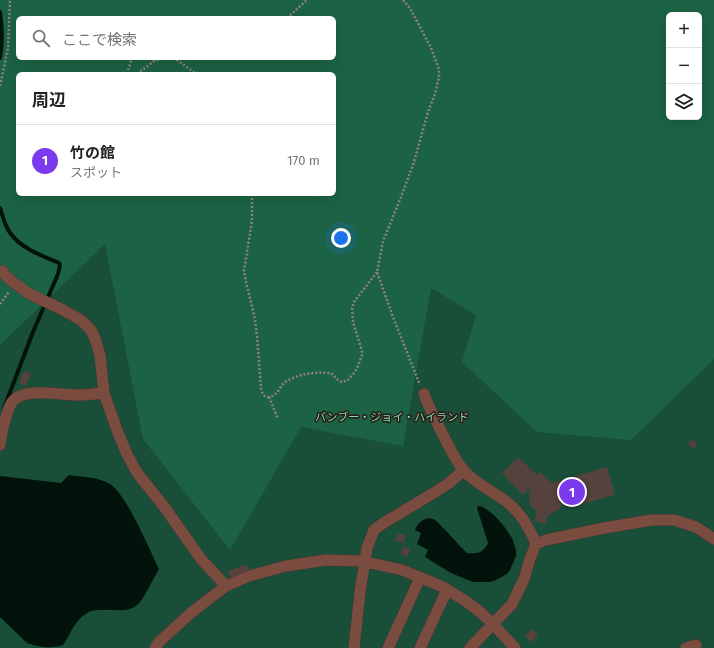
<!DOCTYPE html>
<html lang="ja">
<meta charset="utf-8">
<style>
:root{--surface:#fff;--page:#f6f6f6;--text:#222;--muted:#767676;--line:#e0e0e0;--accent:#7c3aed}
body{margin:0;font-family:"Fira Sans","Noto Sans JP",sans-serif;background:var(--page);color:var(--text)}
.controls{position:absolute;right:12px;top:12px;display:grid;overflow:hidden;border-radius:6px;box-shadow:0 4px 16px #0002}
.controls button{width:36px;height:36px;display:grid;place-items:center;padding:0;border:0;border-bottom:1px solid var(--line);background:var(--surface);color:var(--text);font:20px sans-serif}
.you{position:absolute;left:341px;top:238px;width:14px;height:14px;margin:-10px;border:3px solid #fff;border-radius:50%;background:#1a73e8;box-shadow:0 0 0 6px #1a73e833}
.badge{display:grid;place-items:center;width:26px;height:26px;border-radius:50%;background:var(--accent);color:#fff;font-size:13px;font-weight:700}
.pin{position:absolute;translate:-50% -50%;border:2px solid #fff;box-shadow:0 1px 4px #0006}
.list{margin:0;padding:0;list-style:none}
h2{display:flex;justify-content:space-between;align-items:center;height:52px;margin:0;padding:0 16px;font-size:17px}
h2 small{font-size:13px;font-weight:400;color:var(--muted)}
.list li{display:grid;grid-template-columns:26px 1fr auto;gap:12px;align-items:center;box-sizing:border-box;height:72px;padding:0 16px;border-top:1px solid var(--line)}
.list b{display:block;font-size:15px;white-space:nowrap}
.list p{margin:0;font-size:13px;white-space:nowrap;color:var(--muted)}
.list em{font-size:13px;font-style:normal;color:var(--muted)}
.icon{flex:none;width:22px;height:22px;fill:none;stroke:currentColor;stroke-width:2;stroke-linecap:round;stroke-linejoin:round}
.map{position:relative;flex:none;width:714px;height:648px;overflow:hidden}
.search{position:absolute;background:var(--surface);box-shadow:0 4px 16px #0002;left:16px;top:16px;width:320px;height:44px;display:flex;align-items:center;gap:10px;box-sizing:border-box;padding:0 14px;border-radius:6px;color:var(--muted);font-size:15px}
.panel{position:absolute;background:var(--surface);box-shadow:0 4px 16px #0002;left:16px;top:72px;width:320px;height:124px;border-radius:6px}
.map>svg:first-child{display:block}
.green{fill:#194f38;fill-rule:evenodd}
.forest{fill:#1c6345;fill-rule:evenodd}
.water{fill:#01130a}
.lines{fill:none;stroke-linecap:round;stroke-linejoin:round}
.stream{stroke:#01130a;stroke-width:4}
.building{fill:#55423d}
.pedestrian-casing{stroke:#483734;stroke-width:12}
.path{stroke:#8f817d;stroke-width:2.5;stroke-dasharray:2 2;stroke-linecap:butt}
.pedestrian{stroke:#7a4c40;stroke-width:11}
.labels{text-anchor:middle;stroke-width:3;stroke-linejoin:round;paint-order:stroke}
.park-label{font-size:11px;fill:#7fe1b1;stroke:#2c1b17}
</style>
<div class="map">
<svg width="714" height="648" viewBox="0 0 714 648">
<rect width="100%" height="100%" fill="#2c1b17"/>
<!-- green -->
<path class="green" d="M0,0H480L714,305V648H0ZM18,18H334V58H18ZM18,74H334V194H18Z"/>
<!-- forest -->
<path class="forest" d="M0,0H714V359L631,440L537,432L462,362L476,315L431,288L403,446L301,427L230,550L143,439L105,244L0,345ZM669,15H699V117H669ZM18,18H334V58H18ZM18,74H334V194H18Z"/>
<!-- water -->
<path class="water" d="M69,475C82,477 97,477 108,483C125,490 150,551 159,569L143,598C141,600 140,603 137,605C125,616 102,605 87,613C78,618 72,629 68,637C66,639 65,643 63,645C55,648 39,648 31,644H29L26,642L0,617V476L61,483Z
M478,506L483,507L494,515L503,525L512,538L516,550V556L510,570L507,574L496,580L490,582H473L451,573L425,557L428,550L417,544L421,533L415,530C418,522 427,515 435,520C438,522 440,525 442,527C451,535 458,545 467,553C478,554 483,553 488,543L477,508Z"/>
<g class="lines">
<!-- stream -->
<path class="stream" d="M0,12C2,27 3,43 0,58
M0,208C3,217 5,227 11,234C22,249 43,256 59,263L60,265L58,274L33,332L4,408"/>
</g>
<!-- building -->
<path class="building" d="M24,371L31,374L26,386L19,383Z
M690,440L697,442L695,448L688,445Z
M518,457L537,475L540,472L552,483L607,467L615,495L568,508L565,499L561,507L558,510L548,515L545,524L534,521L537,512L531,506L529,502L530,489L523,495L502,473Z
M398,533L406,536L403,543L395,540Z
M404,546L410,550L407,557L400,553Z
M247,564L249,571L231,578L228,571Z
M533,629L538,636L530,642L525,635Z"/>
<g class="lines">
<defs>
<path id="pedestrian" d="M3,271L6,276L13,282L28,293L38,298L61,309L81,320L91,330L95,338L100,355L104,393L118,433L127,454L136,471L142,479L165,508L201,559L226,586
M424,394C429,408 436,420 442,433C449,446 455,460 464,471C476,484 493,491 507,502C520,512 530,529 536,544
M0,445C1,436 7,407 13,401C25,387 59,395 76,395C85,395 95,394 104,393
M155,648L159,642L192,612L226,586L249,576L286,566L326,560L362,561L402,570L443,587L464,600L479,611L493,624L515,648
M354,648L360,592L367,548L372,535L374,530L382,524L437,491L449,483L464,470
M388,648L420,578
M420,648L447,590
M470,648L512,604L524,579L530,559L536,544L546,540L604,528L652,520H674L696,527L714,539
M686,648L696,645V648"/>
</defs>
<!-- pedestrian casing -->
<use href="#pedestrian" class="pedestrian-casing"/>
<!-- path -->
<path class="path" d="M403,0L410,8L431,48L439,69V77L435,94L428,112L414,162L401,197L384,239L382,246L377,272L393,317L420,385
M287,18L307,0
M173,58L180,62L196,74
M127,74L132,58
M137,74L154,61L164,58
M0,86L8,48L10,0
M252,194V221L244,271L246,282L255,319L257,336L261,388C262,392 263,397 268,397C278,397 280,384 287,381C300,373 316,372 331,373L339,381L342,382L348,380L355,372L358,366L362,355V351L353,322L352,308L354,302L360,294L377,272
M0,304L9,292
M269,397L278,419"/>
<!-- pedestrian -->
<use href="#pedestrian" class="pedestrian"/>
</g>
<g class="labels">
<!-- park labels -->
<g class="park-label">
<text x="392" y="421">バンブー・ジョイ・ハイランド</text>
</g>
</g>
</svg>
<div class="controls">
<button>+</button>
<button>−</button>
<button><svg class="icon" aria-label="layers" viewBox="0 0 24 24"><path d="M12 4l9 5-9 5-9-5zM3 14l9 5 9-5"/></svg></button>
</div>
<div class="you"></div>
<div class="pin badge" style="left:572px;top:492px">1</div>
<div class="search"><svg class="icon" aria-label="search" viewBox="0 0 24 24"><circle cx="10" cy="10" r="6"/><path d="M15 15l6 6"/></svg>ここで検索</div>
<section class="panel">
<h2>周辺<small></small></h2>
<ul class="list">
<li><span class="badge">1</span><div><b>竹の館</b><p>スポット</p></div><em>170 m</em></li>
</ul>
</section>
</div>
